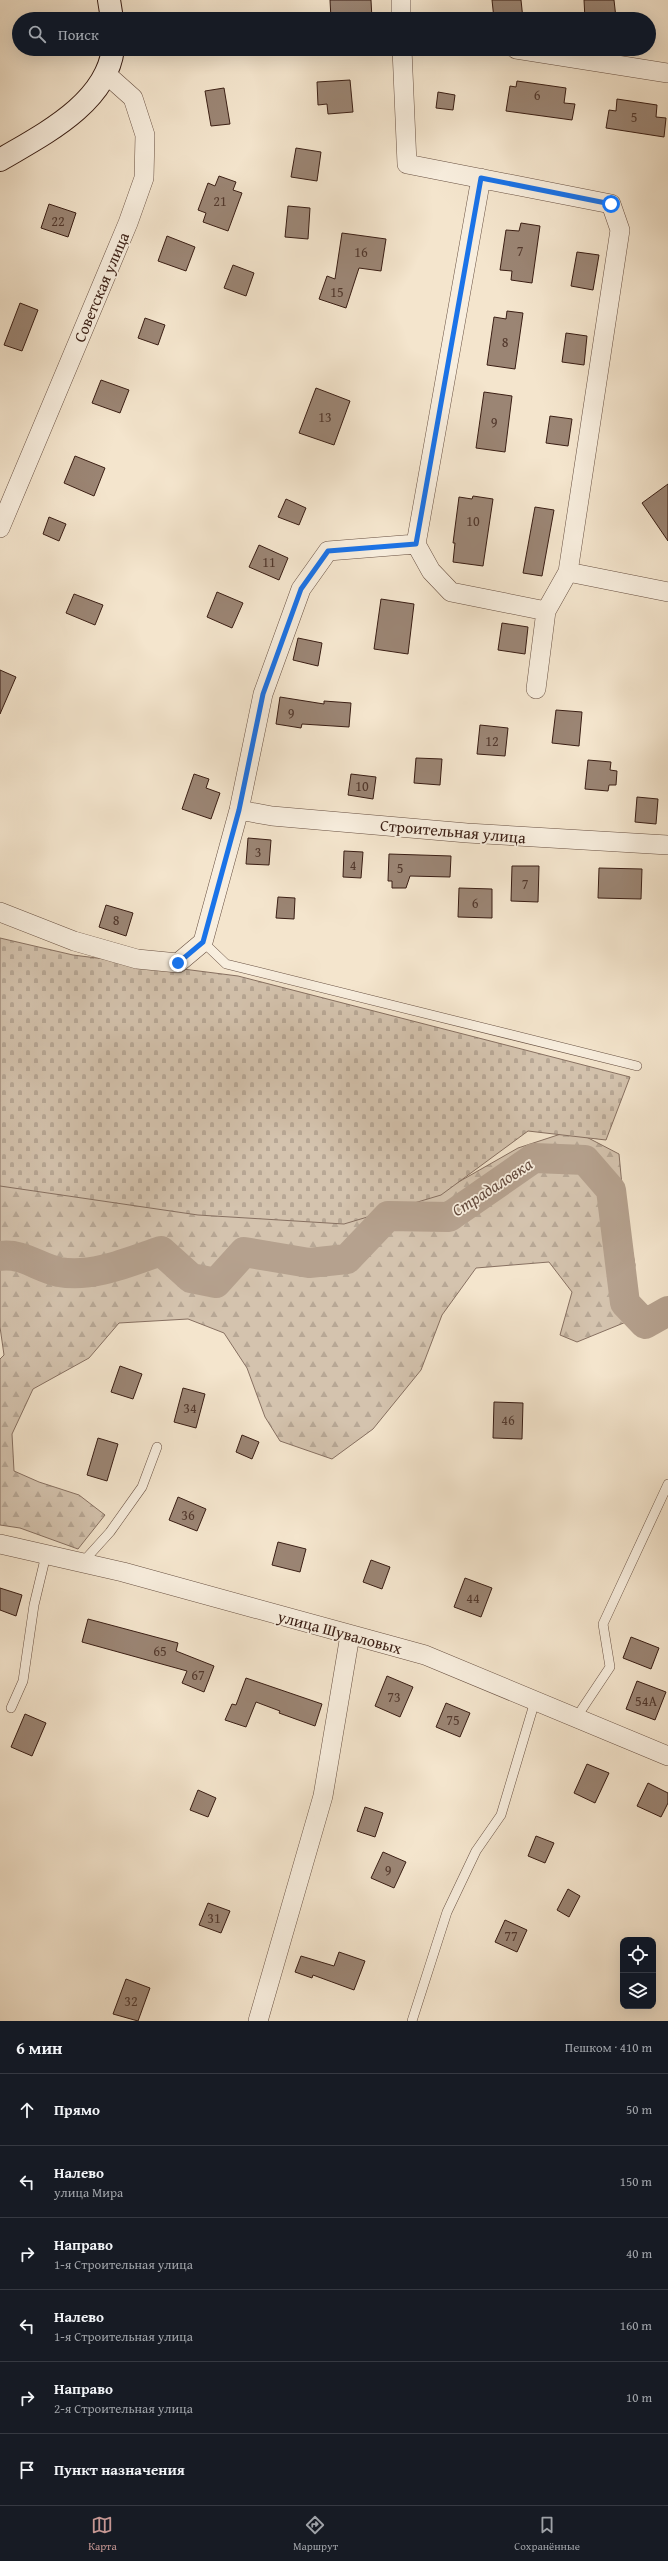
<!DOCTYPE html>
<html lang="ru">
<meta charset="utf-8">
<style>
:root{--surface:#171b24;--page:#242831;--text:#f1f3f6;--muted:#9ea1a6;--line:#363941;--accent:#c59692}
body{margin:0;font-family:"Gentium Book Plus",serif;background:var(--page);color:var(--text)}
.controls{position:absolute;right:12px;bottom:12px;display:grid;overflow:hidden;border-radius:8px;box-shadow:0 4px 16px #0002}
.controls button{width:36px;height:36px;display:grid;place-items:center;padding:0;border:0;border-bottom:1px solid var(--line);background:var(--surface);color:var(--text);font:20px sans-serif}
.stop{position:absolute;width:12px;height:12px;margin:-9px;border:3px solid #1a73e8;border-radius:50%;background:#fff}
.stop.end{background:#1a73e8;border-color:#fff;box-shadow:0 1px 4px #0008}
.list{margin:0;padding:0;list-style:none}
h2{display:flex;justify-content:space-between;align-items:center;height:52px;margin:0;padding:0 16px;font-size:17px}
h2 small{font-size:13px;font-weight:400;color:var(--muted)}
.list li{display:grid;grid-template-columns:26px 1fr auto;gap:12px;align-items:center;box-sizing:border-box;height:72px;padding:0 16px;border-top:1px solid var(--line)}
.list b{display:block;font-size:15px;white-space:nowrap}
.list p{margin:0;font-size:13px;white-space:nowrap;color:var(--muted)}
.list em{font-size:13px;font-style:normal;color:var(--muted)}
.icon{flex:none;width:22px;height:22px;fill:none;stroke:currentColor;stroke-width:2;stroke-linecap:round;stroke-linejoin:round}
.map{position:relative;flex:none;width:668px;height:2021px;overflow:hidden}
.search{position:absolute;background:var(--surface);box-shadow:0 4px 16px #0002;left:12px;right:12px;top:12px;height:44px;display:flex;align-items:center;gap:10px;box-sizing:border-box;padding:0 14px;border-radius:22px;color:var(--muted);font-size:15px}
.sheet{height:484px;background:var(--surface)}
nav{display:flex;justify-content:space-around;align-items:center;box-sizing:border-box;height:56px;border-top:1px solid var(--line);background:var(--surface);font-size:11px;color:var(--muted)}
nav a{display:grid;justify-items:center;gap:2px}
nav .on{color:var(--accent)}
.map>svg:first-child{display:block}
.forest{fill:url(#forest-firs);stroke:#877061}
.cemetery{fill:url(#cemetery-stones);stroke:#877061}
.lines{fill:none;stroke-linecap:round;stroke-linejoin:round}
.river{stroke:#b5a18e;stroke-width:30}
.building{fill:#9b8574;stroke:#3a1e14}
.lane-casing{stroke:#685042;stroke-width:10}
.street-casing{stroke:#685042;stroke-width:20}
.secondary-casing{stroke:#3a1e14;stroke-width:24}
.lane{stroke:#f8eede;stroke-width:9}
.street{stroke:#f8eede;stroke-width:19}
.secondary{stroke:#f8eede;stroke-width:22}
.route{stroke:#1a73e8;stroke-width:5}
.labels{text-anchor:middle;stroke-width:3.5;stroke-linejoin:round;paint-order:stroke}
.number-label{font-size:14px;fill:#52382c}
.street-label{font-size:16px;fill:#3a1e14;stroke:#f8eede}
.water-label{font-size:17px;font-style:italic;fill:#654c3f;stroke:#f8eede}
</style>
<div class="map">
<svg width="668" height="2021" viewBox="0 0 668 2021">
<defs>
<pattern id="forest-firs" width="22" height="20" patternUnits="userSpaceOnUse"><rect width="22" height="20" fill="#d4c3ae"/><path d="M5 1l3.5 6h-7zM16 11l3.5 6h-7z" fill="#b7a795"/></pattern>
<pattern id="cemetery-stones" width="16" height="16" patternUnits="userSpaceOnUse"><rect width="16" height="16" fill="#d4c3ae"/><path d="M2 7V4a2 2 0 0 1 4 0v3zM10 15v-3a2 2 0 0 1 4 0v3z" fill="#b7a795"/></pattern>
</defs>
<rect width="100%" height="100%" fill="#f4e5cd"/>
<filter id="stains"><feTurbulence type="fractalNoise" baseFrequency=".005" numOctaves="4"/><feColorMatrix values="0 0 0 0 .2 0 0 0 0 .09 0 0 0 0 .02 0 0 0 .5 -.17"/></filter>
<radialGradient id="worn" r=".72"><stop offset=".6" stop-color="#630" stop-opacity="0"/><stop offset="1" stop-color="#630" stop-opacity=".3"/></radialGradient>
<!-- forest -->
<path class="forest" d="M0,951L455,1184L518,1148L573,1130L619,1154L624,1207L635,1265L626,1322L577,1342L560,1335L572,1292L549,1262L476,1268L442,1315L421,1370L373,1429L332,1459L280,1441L265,1417L247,1368L224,1333L188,1319L119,1323L89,1358L33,1389L12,1434L14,1471L39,1482L79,1495L105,1515L78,1549L20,1528L0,1525V1359L4,1355L0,1327Z"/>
<!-- cemetery -->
<path class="cemetery" d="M0,938L73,955L238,976L630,1077L606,1140L528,1131L441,1195L344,1224L198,1215L0,1186Z"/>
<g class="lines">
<!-- river -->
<path class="river" d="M0,1256C23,1253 37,1267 59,1272C93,1278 129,1262 161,1251L191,1278L216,1283L244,1252L309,1263L347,1259L388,1216L449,1217L534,1158L585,1160L611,1190L625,1303L645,1324L668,1311"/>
</g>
<!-- building -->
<path class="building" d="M330,0H371L372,19H331Z
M492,0H521L523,19H494Z
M584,0H614L616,18L585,19Z
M350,80L353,112L328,114L327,104L318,105L317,82Z
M517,81L566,88L564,103L575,104L572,120L506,111L510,86L516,87Z
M224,88L230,124L211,126L205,91Z
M438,92L455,95L453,110L436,108Z
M617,99L657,105L656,117L666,118L664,137L606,128L609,110L616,111Z
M296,148L321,152L317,181L291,177Z
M219,176L236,182L233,190L242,193L228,231L203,222L206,213L198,210L208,183L215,186Z
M49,204L76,213L68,237L41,228Z
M288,206L310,208L308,239L285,237Z
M521,223L540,226L532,283L511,280L512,271L500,270L506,230L519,231Z
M342,233L386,239L381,271L359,268L346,308L319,299L327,276L335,279Z
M167,236L195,247L186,271L158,261Z
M577,252L599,255L593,290L571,286Z
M233,265L254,273L246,296L224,288Z
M20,303L38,310L22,351L4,345Z
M507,311L523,313L515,369L487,365L494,317L506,319Z
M145,318L165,325L158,345L138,338Z
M566,333L587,336L584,365L562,362Z
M101,380L129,390L120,413L92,403Z
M316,388L350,401L334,445L299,433Z
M484,392L512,396L505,452L476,448Z
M550,416L572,419L568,446L546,443Z
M75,456L105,468L94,496L64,483Z
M668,484V541L642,503Z
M473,496L493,499L483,566L453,562L455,543H453L459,497L472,499Z
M286,499L306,508L299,525L278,517Z
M535,507L554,510L542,576L523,573Z
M49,517L66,524L59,541L43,534Z
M259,545L288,558L279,580L249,567Z
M217,592L243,603L232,628L207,617Z
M74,594L103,605L95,625L66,613Z
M381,599L414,604L408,654L374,649Z
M502,623L528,627L525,654L498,650Z
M298,638L322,643L318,666L293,660Z
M0,670L16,677L0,714Z
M280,697L324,704V701L351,703L349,727L302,724L301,728L276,724Z
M556,710L582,712L579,746L552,743Z
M480,725L508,728L505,756L477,754Z
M416,758L442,759L440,785L414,783Z
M588,760L611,762L610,770L617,771L616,785H609L608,791L585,789Z
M194,774L209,779L206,788L220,793L211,819L182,809Z
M351,774L376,777L373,799L348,795Z
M637,797L658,799L656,824L635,822Z
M248,838L271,840L269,865L246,864Z
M344,851L363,852L361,878L343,877Z
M389,854L451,856L450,877L410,876L406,888H392V881H388Z
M512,866H539L538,902L511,901Z
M599,868L642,869L641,899L598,898Z
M459,888L492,889V918L458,917Z
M278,897L295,898L294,919L276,918Z
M106,905L133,913L126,936L99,927Z
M120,1366L142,1374L133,1399L111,1392Z
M183,1388L205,1394L196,1428L174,1422Z
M494,1402L523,1403L522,1439L493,1438Z
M242,1435L259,1442L252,1459L236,1452Z
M98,1438L118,1444L107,1481L87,1475Z
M178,1497L206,1509L197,1531L169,1520Z
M278,1542L306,1549L300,1572L272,1565Z
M371,1560L390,1567L382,1589L363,1582Z
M465,1578L492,1588L481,1617L454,1607Z
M0,1588L22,1595L16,1616L0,1610Z
M88,1619L178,1643L176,1651L214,1666L204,1692L182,1683L187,1671L82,1642Z
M631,1637L659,1648L651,1669L623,1658Z
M387,1676L413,1687L400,1717L375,1706Z
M246,1678L322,1704L315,1726L279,1713L280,1711L256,1702L246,1727L225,1720L232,1704L236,1705Z
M637,1681L666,1692L655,1720L626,1709Z
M446,1703L470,1713L460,1737L436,1727Z
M25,1714L46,1723L32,1756L11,1747Z
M587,1764L609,1773L595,1803L574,1793Z
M648,1783L668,1793V1803L661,1817L637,1806Z
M198,1790L216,1798L208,1817L190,1810Z
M365,1807L383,1813L375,1837L357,1831Z
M536,1836L554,1843L545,1863L528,1856Z
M383,1852L406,1862L394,1888L371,1878Z
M568,1889L580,1896L569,1917L557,1910Z
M208,1903L230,1911L221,1933L199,1925Z
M505,1920L527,1930L517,1952L495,1942Z
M339,1952L365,1961L354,1990L313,1975L312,1978L295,1972L301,1956L334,1966Z
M126,1979L150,1988L138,2021L113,2014Z"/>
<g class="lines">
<defs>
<path id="lane" d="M203,942L226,964L637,1066
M82,1563L110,1532L142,1487L157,1447
M11,1708L23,1681L34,1605L46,1555
M576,1718L610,1667L603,1624L668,1484
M412,2021L447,1912L476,1851L501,1815L535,1701"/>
<path id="street" d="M401,19V0
M402,49L407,164L611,204L620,230L568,572L546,611L536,689
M516,49L668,73
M0,528L128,223L144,178L145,135L133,98L105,73
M416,544L481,178
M416,544L431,571L451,592L546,611
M568,572L668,592
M239,810L272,816L467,833L668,845
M0,912L74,941L137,959L178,963L203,942L239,810L263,694L301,589L328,551L416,544
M0,1544L123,1572L425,1655L668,1756
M258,2021L323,1796L350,1635"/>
<path id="secondary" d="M109,0L112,19
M0,160C42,135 106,104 113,49"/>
</defs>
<!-- lane casing -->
<use href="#lane" class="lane-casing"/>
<!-- street casing -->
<use href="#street" class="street-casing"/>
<!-- secondary casing -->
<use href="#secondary" class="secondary-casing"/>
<!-- lane -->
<use href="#lane" class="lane"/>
<!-- street -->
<use href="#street" class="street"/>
<!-- secondary -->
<use href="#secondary" class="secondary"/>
</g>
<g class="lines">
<!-- route -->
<path class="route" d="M178,963L203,942L239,810L263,694L301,589L328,551L416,544L481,178L611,204"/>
</g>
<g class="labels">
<!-- number labels -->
<g class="number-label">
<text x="537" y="100">6</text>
<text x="634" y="122">5</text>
<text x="220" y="206">21</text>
<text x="58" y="226">22</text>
<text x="520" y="256">7</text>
<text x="361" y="257">16</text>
<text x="337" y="297">15</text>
<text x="505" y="347">8</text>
<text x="325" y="422">13</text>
<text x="494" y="427">9</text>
<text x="473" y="526">10</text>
<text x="269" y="567">11</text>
<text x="291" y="718">9</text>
<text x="492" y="746">12</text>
<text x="362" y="791">10</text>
<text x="258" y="857">3</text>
<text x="353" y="870">4</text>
<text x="400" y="873">5</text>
<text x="525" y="889">7</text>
<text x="475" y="908">6</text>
<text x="116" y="925">8</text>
<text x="190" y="1413">34</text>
<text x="508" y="1425">46</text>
<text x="188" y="1520">36</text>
<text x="473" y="1603">44</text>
<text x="160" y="1656">65</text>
<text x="198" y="1680">67</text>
<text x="394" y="1702">73</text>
<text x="646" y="1706">54А</text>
<text x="453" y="1725">75</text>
<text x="388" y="1875">9</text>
<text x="214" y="1923">31</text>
<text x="511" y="1941">77</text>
<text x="131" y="2006">32</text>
</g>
<!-- street labels -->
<g class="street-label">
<text transform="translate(101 287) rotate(-67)" y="6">Советская улица</text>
<text transform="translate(453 831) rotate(5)" y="6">Строительная улица</text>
<text transform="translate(340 1632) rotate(15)" y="6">улица Шуваловых</text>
</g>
<!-- water labels -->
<g class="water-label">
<text transform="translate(492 1187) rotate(-33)" y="6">Страдаловка</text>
</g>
</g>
<rect width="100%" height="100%" filter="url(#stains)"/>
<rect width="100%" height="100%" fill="url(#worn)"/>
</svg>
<div class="controls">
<button><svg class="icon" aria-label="locate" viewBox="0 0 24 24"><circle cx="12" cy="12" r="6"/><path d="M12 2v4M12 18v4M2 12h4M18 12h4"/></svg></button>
<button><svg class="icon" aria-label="layers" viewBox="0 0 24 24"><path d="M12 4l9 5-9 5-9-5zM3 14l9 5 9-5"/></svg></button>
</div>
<div class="stop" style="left:611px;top:204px"></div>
<div class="stop end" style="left:178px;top:963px"></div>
<div class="search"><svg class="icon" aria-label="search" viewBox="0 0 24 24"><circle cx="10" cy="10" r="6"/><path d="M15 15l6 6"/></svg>Поиск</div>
</div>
<section class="sheet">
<h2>6 мин<small>Пешком · 410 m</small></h2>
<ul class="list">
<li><svg class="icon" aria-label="ahead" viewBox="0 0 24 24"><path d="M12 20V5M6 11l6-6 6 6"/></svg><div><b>Прямо</b></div><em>50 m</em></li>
<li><svg class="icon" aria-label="left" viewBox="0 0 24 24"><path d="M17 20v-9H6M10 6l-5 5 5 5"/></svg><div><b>Налево</b><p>улица Мира</p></div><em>150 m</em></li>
<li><svg class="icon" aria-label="right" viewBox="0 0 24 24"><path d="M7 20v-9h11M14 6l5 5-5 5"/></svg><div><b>Направо</b><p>1-я Строительная улица</p></div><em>40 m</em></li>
<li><svg class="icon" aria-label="left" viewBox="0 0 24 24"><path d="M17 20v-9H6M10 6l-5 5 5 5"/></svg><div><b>Налево</b><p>1-я Строительная улица</p></div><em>160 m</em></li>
<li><svg class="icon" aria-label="right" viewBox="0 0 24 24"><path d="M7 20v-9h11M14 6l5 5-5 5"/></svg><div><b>Направо</b><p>2-я Строительная улица</p></div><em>10 m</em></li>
<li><svg class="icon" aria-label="arrive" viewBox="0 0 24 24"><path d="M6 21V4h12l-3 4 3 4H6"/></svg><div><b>Пункт назначения</b></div></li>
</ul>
</section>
<nav>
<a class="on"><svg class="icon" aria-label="map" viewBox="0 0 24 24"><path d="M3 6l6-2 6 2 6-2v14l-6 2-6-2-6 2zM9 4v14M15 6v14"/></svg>Карта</a>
<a><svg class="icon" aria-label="directions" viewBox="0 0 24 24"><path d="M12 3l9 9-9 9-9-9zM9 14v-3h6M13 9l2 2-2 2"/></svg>Маршрут</a>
<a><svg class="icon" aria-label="saved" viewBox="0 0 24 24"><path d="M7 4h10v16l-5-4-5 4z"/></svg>Сохранённые</a>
</nav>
